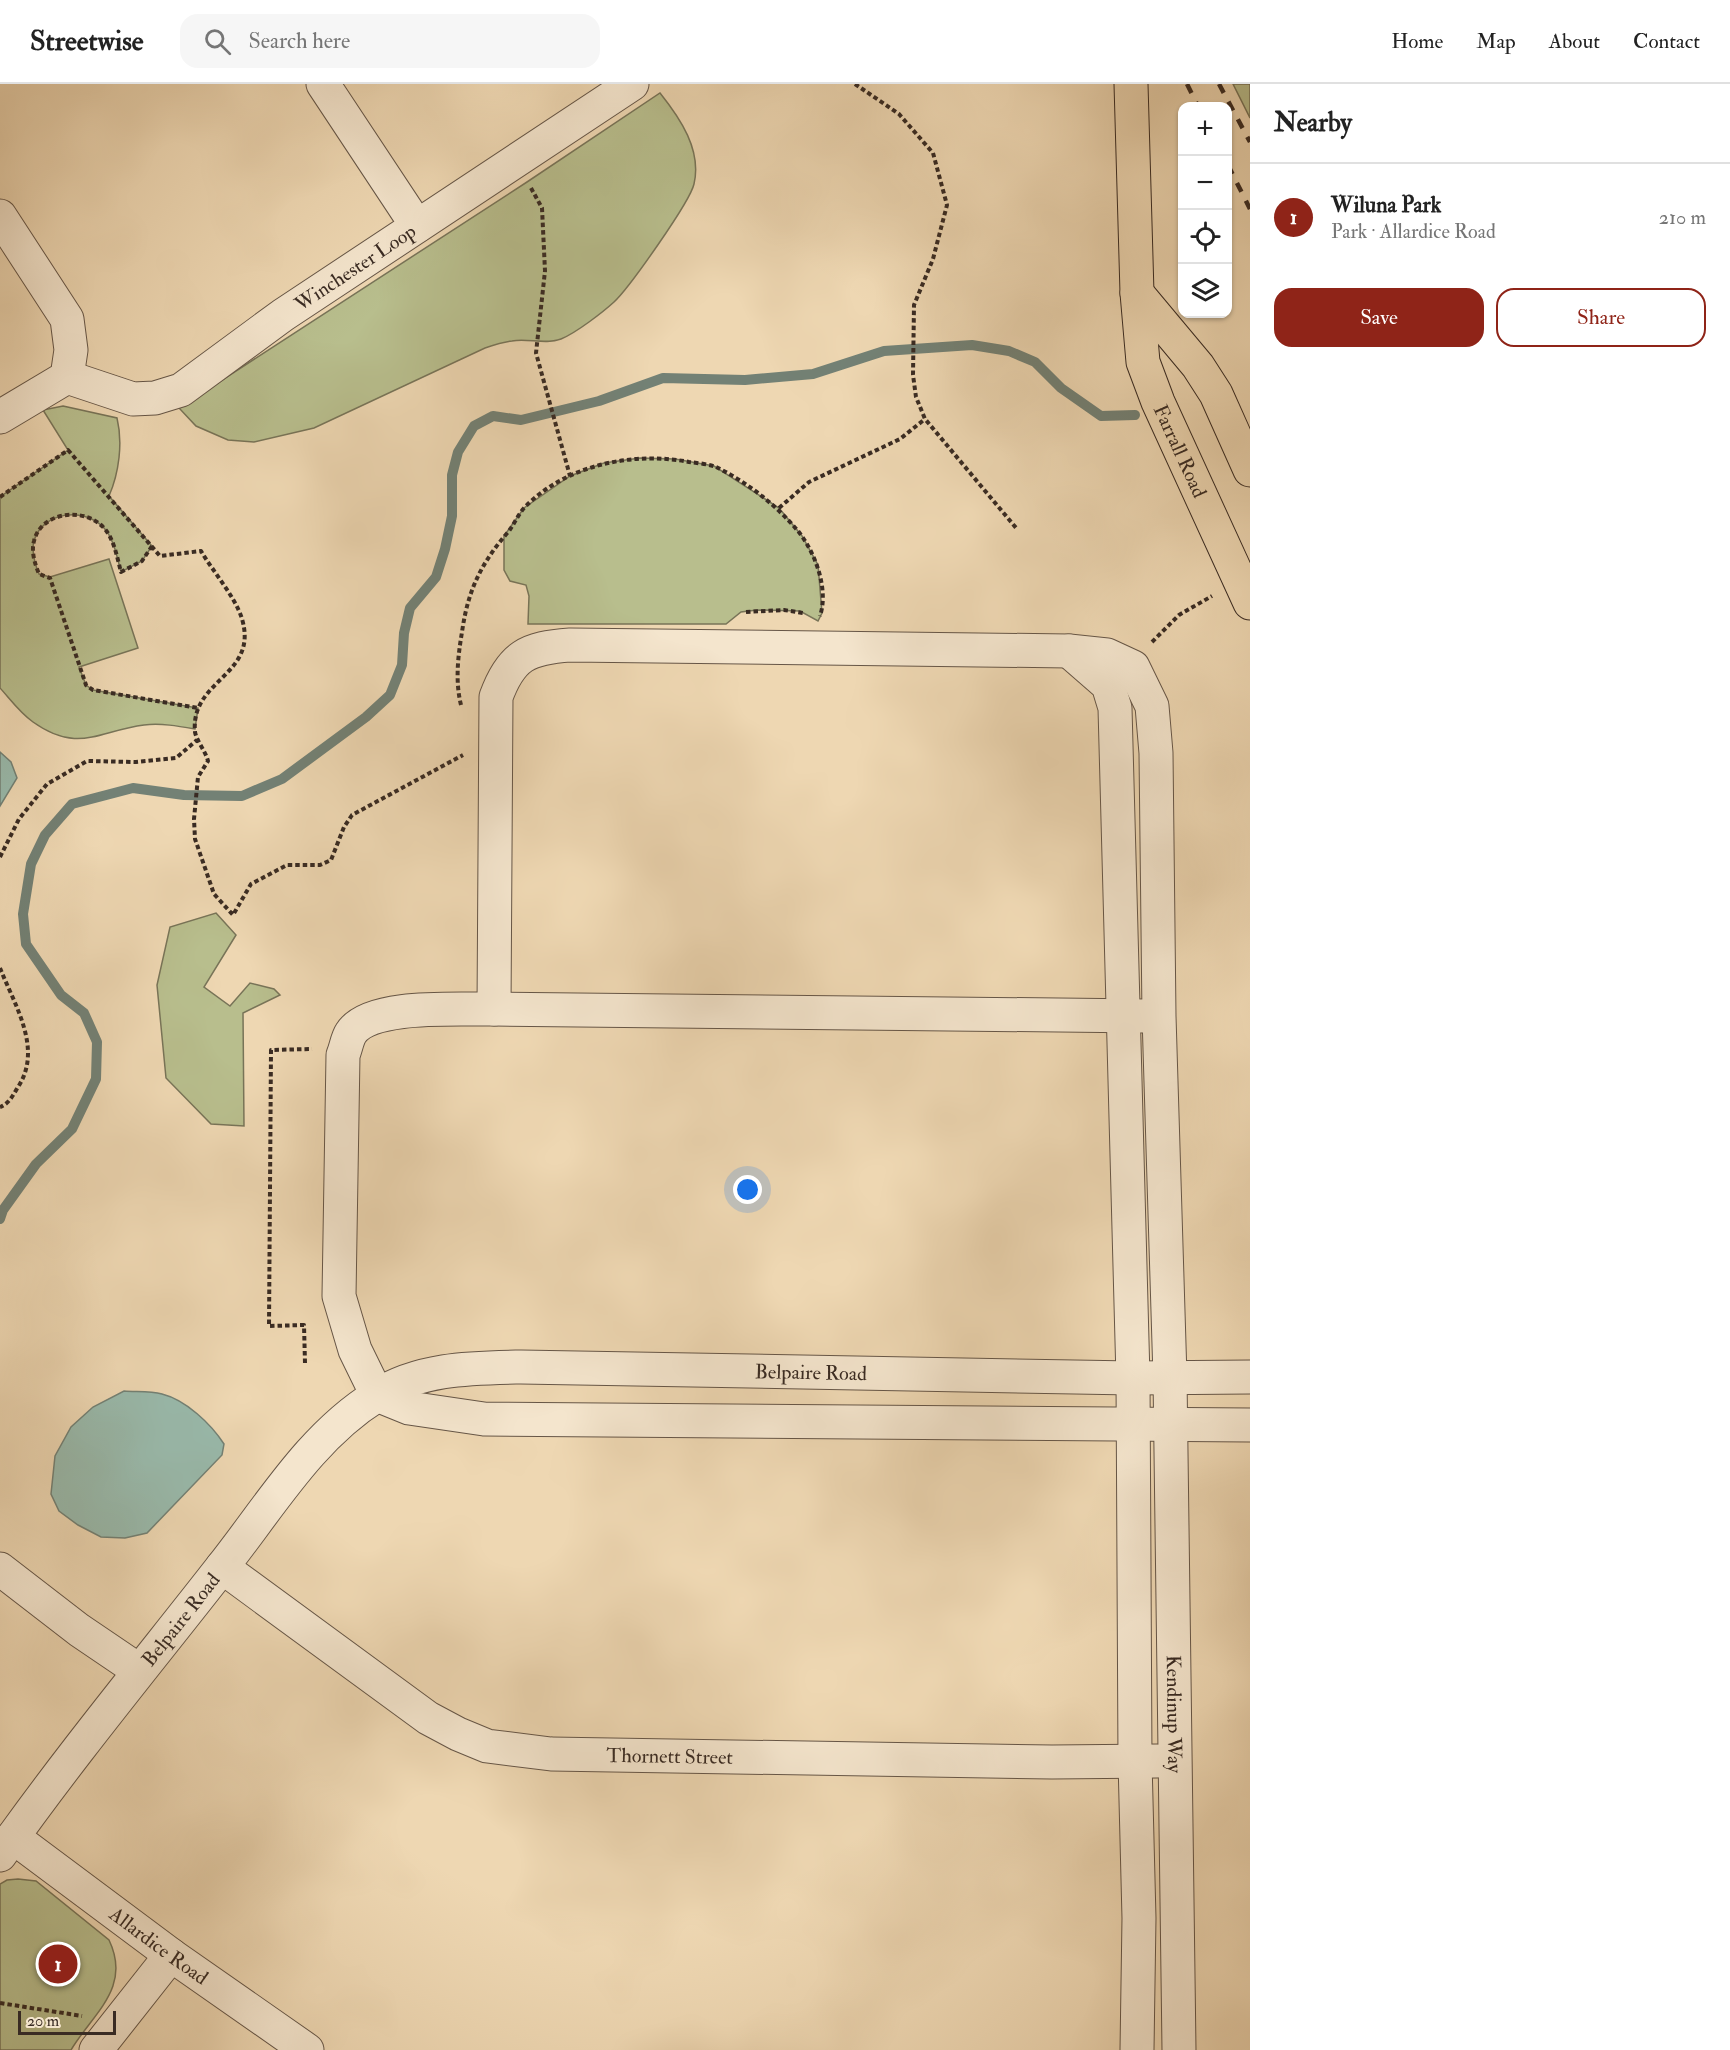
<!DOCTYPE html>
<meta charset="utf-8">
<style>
:root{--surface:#fff;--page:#f6f6f6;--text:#222;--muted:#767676;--line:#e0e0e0;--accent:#8f2418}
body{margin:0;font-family:"IM FELL Double Pica",serif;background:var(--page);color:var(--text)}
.controls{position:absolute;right:18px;top:18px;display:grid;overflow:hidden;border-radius:12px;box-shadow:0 2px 4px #0004}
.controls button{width:54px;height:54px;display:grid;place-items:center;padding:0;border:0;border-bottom:2px solid var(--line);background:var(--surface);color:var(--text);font:30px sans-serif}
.scale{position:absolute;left:18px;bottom:15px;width:98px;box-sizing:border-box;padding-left:6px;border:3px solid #392b23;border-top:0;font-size:16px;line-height:21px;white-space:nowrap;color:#392b23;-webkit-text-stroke:4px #f4e5cd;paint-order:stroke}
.you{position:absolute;left:748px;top:1106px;width:21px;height:21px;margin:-15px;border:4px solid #fff;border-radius:50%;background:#1a73e8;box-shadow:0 0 0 9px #1a73e833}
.badge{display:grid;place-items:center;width:39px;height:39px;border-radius:50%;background:var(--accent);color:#fff;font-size:20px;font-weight:700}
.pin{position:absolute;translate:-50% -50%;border:3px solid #fff;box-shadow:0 2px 6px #0006}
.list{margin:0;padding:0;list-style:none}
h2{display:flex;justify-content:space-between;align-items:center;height:78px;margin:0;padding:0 24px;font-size:26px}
h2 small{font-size:20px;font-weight:400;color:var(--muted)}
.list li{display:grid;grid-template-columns:39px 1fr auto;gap:18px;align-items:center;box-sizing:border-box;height:108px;padding:0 24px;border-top:2px solid var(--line)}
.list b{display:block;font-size:22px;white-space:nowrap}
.list p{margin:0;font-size:20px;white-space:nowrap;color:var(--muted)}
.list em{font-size:20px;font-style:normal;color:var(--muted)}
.actions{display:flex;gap:12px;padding:18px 24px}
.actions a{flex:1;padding:14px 0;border:2px solid var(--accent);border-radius:18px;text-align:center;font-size:21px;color:var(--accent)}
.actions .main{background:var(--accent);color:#fff}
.icon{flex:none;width:33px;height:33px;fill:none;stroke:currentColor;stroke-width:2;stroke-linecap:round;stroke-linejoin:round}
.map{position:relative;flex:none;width:1250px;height:1966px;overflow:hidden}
header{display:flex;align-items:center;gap:36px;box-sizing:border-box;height:84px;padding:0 30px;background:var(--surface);border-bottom:2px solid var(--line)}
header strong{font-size:28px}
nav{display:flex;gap:33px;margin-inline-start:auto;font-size:21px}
.search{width:420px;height:54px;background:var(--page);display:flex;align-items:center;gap:15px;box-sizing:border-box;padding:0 21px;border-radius:18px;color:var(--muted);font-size:22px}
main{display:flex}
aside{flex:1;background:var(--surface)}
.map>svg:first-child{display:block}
.green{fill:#b8be8d;stroke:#787458;stroke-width:1.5}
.water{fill:#99baac;stroke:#738175;stroke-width:1.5}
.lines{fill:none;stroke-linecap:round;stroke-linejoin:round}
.stream{stroke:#738175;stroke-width:10}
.minor-casing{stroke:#665647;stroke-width:35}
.major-casing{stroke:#392b23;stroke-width:35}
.path{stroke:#392b23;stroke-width:4;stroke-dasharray:4.5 3;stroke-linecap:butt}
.minor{stroke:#f4e5cd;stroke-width:33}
.major{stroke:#eed7b2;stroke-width:33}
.rail{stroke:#392b23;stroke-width:4.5;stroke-dasharray:10 10;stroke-linecap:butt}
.labels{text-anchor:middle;stroke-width:4.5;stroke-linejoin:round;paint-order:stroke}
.street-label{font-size:20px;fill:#392b23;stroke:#f4e5cd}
</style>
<header>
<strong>Streetwise</strong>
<div class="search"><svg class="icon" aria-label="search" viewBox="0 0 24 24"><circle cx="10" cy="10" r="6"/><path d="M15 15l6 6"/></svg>Search here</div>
<nav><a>Home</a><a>Map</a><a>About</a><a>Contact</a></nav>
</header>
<main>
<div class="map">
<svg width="1250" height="1966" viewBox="0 0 1250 1966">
<rect width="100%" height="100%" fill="#eed7b2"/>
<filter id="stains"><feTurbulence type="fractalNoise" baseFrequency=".00333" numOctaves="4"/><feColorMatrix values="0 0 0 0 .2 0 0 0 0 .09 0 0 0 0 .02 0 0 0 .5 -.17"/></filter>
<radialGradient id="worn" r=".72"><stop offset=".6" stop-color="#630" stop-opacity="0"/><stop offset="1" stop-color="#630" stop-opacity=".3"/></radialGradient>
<!-- green -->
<path class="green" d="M1233,0H1250V34Z
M660,9C680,34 702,66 694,100C690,118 629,204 614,218C603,228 576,249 561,255C545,261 528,254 512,257C503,258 494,261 485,264L314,344L254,358L228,356L196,342L179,324L527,98Z
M63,322L117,334C123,359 119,389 109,412L152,462L142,477L121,488C117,473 114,455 104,444C84,422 42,428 34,457C31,468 35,480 39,490L50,493L109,475L138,564L79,583L86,601L93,606L198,624L195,645C178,642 161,639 144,641C98,647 78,670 33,638C20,629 10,615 0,604V413L68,366L43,326Z
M640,374L675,375L714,382L779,424L802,452L818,481L822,529L818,537L800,527L757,526L741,528L726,540H528L529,512L526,501L510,497L504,486V452L524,424L570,392L604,379Z
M216,829L236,851L204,903L230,922L250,899L274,905L280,911L243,929L244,1042L211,1040L166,994L157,901L170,843Z
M18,1795L36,1797L109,1856C132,1904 93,1929 71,1966H0V1800L7,1796Z"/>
<!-- water -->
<path class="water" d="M0,668L11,678L17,694L0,722Z
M124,1307C136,1308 150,1307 162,1310C186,1316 211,1340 224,1360L222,1371L147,1449L125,1454L101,1453L78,1441L59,1427L51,1410L55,1372L71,1343L93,1323Z"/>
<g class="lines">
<!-- stream -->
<path class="stream" d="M0,1135L3,1126L36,1080L72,1045L96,995L97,958L84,929L61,911L26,860L23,830L31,780L45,751L72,720L133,704L184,711L242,712L282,695L366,633L390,611L402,581L404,549L410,524L436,493L445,465L452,432V391L458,368L474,342L493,332L521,336L599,317L663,294L745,296L813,290L884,267L972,261L1009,267L1035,278L1061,304L1101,332L1135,331"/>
<defs>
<g id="minor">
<path d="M323,0L417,142"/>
<path d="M0,132L67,235L71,266L67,293L0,333"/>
<path id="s1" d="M67,293L133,315L155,314L181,306L283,231L632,0"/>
<path d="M1069,567L1108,601L1115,624L1133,1294L1135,1677L1139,1834L1137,1966"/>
<path id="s2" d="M494,925L496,613C511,572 527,564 570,561L1069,567L1107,571L1133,583L1152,622L1156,669L1159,932L1170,1293L1179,1966"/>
<path d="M377,1311L355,1266L339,1212L343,971C346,964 347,955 351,949C370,919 460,926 494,925L1145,932"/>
<path d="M377,1311L409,1324L484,1335L1250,1341"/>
<path id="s3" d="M222,1483L428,1634L458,1650L487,1662L551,1670L1052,1678L1157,1677"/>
<path d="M0,1485L79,1546L138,1586"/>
<path id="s4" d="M13,1753L171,1871L307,1966"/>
<path id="s5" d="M0,1771C70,1672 147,1579 222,1483C269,1424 310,1353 376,1312C420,1284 471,1284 521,1283L1133,1294L1250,1293"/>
<path d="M96,1966L171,1871"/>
</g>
<g id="major">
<path id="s6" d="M1131,0L1137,209L1143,278L1158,318L1250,519"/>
<path d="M1137,209L1198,282L1216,310L1250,386"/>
</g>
</defs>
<!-- minor casing -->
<use href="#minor" class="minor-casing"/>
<!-- major casing -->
<use href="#major" class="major-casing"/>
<!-- path -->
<path class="path" d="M855,0L899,30L933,69L947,121L933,175L914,221L913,291L916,313L925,335L1017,445
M531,104L542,124L545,187L536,269L570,392
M0,413L68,366L160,472L201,467C212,486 236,514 242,535C259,592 190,595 195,648C197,658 205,666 208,677L198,693L194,735L195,755L214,810L233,831L251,800L287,781H320L331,776L344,743L352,731L463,671
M779,424L809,398L900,355L925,335
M152,462L142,477L121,488C117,473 114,455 104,444C84,422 41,428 34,457C31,468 35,480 39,490L50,494L86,601L93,606L198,624
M746,528L784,526L803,529
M1152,558L1179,531L1212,512
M461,621C455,597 458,572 462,548C468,506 481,479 509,447C514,440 518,431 524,424C565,381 633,367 689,378C697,379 708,380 716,383C747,398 776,421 798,447C815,468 829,505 820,532
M0,773L19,735L47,700L87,677L136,678L176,674L197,656
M0,884C15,922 43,965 18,1003C13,1011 9,1020 0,1023
M305,1279L304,1241L269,1242L271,966L312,965
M0,1919L82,1932"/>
<!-- minor -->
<use href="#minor" class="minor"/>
<!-- major -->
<use href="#major" class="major"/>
<!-- rail -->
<path class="rail" d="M1187,0L1198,22
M1219,0L1250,58
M1228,81L1250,125"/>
</g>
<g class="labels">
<!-- street labels -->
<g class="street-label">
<text dy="7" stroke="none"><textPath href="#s1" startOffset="332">Winchester Loop</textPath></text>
<text dy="7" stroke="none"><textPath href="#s6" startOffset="375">Farrall Road</textPath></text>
<text dy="7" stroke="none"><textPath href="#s5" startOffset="1035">Belpaire Road</textPath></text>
<text dy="7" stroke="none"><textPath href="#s5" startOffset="297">Belpaire Road</textPath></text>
<text dy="7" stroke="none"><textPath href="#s2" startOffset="2028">Kendinup Way</textPath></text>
<text dy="7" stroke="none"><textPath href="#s3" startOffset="504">Thornett Street</textPath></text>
<text dy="7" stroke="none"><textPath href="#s4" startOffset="182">Allardice Road</textPath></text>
</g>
</g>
<rect width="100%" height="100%" filter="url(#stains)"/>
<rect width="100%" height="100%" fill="url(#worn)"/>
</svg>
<div class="controls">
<button>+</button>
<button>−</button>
<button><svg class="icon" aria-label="locate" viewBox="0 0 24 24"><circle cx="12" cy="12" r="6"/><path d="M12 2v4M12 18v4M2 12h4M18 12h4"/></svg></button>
<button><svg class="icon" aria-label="layers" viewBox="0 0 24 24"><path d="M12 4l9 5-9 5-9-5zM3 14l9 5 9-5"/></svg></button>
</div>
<div class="scale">20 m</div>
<div class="you"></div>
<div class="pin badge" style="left:58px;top:1880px">1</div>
</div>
<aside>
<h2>Nearby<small></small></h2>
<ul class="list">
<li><span class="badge">1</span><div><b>Wiluna Park</b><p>Park · Allardice Road</p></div><em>210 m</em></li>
</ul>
<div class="actions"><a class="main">Save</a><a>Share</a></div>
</aside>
</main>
